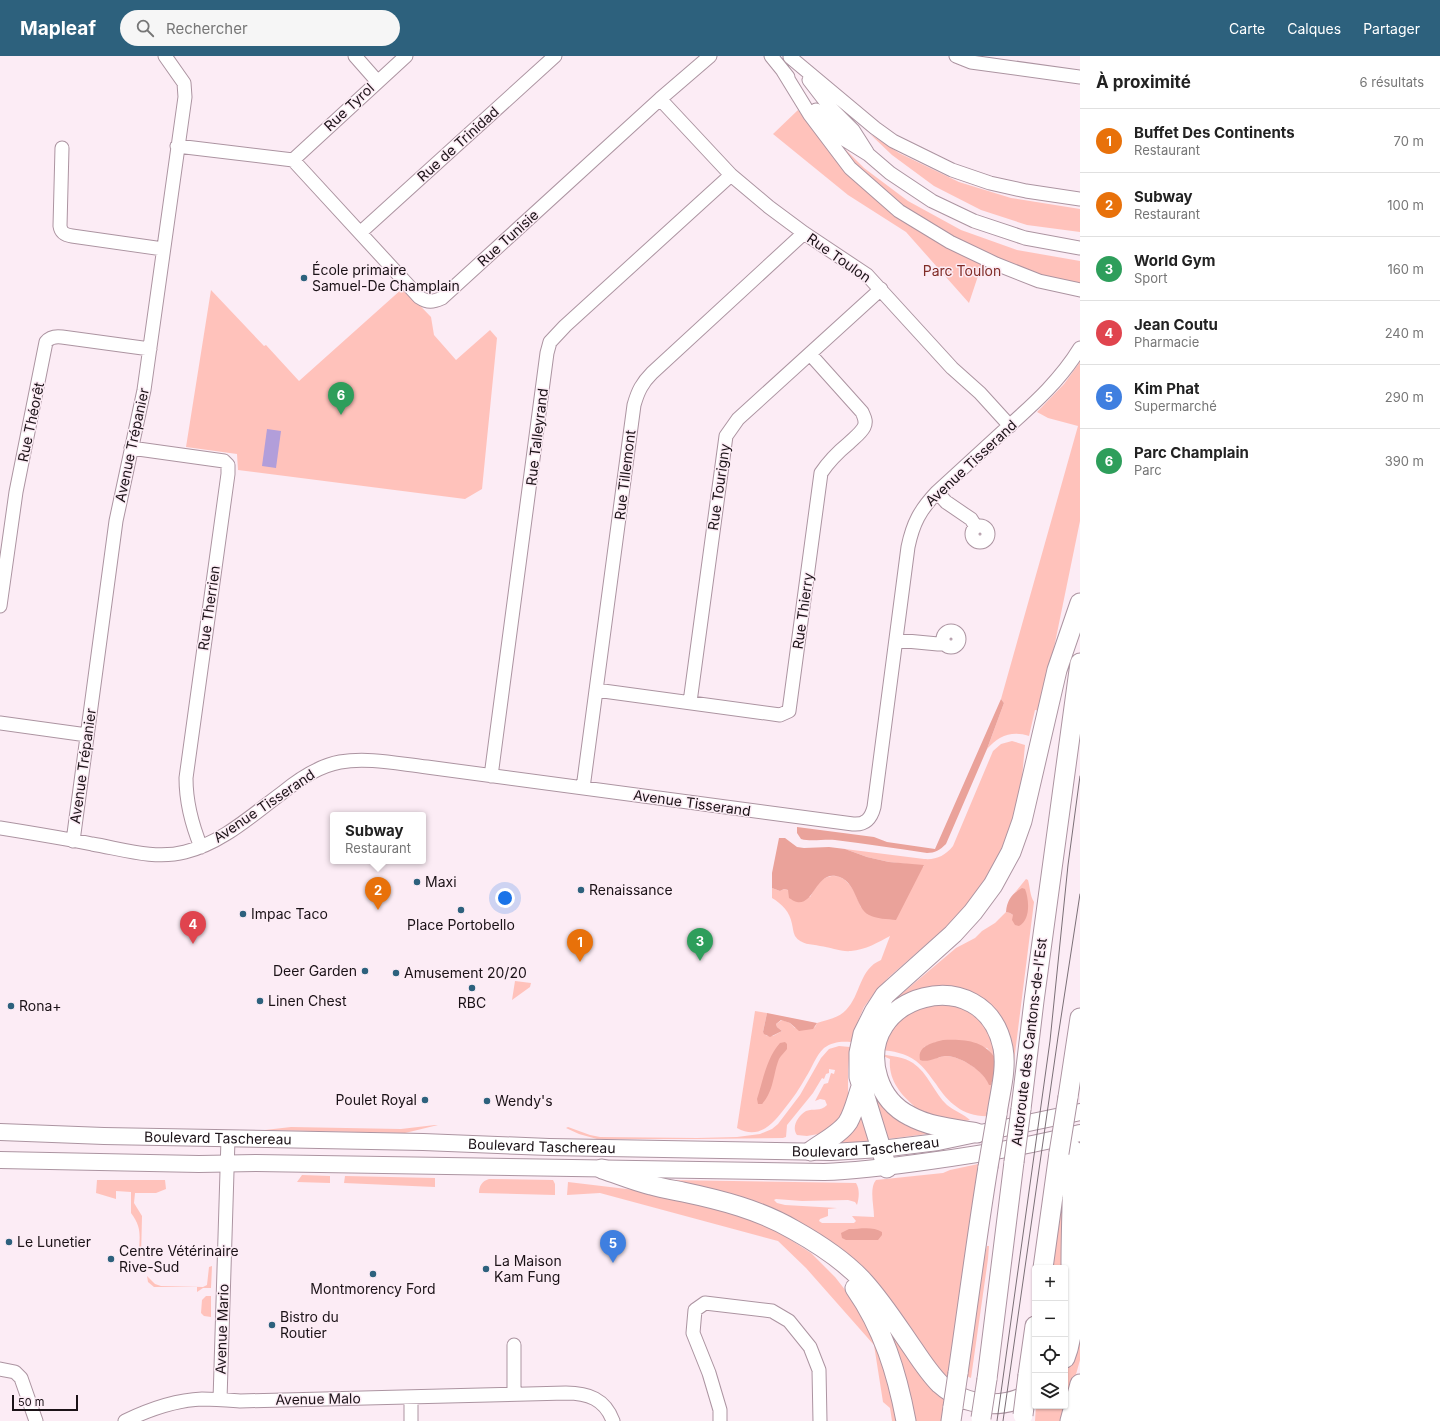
<!DOCTYPE html>
<html lang="fr">
<meta charset="utf-8">
<style>
:root{--surface:#fff;--page:#f6f6f6;--text:#222;--muted:#767676;--line:#e0e0e0;--accent:#2d617d}
body{margin:0;font-family:Inter,sans-serif;background:var(--page);color:var(--text)}
.controls{position:absolute;right:12px;bottom:12px;display:grid;overflow:hidden;border-radius:4px;box-shadow:0 1px 3px #0004}
.controls button{width:36px;height:36px;display:grid;place-items:center;padding:0;border:0;border-bottom:1px solid var(--line);background:var(--surface);color:var(--text);font:20px sans-serif}
.scale{position:absolute;left:12px;bottom:10px;width:66px;box-sizing:border-box;padding-left:4px;border:2px solid #1b1217;border-top:0;font-size:11px;line-height:14px;white-space:nowrap;color:#1b1217;-webkit-text-stroke:3px #fcecf5;paint-order:stroke}
.you{position:absolute;left:505px;top:842px;width:14px;height:14px;margin:-10px;border:3px solid #fff;border-radius:50%;background:#1a73e8;box-shadow:0 0 0 6px #1a73e833}
.badge{display:grid;place-items:center;width:26px;height:26px;border-radius:50%;background:var(--accent);color:#fff;font-size:13px;font-weight:700}
.pin{position:absolute;translate:-50% -33px;filter:drop-shadow(0 1px 2px #0008)}
.pin::after{content:'';position:absolute;top:21px;width:14px;height:12px;background:inherit;clip-path:polygon(0 0,100% 0,50% 100%)}
.popup{position:absolute;left:330px;top:756px;width:96px;height:52px;box-sizing:border-box;display:grid;place-content:center;border-radius:4px;background:var(--surface);filter:drop-shadow(0 1px 3px #0005);font-size:13px;white-space:nowrap;color:var(--muted)}
.popup b{font-size:15px;color:var(--text)}
.popup::after{content:'';position:absolute;left:50%;top:100%;margin-left:-8px;border:8px solid transparent;border-top-color:var(--surface)}
.list{margin:0;padding:0;list-style:none}
h2{display:flex;justify-content:space-between;align-items:center;height:52px;margin:0;padding:0 16px;font-size:17px}
h2 small{font-size:13px;font-weight:400;color:var(--muted)}
.list li{display:grid;grid-template-columns:26px 1fr auto;gap:12px;align-items:center;box-sizing:border-box;height:64px;padding:0 16px;border-top:1px solid var(--line)}
.list b{display:block;font-size:15px;white-space:nowrap}
.list p{margin:0;font-size:13px;white-space:nowrap;color:var(--muted)}
.list em{font-size:13px;font-style:normal;color:var(--muted)}
.icon{flex:none;width:22px;height:22px;fill:none;stroke:currentColor;stroke-width:2;stroke-linecap:round;stroke-linejoin:round}
.map{position:relative;flex:none;width:1080px;height:1365px;overflow:hidden}
header{display:flex;align-items:center;gap:24px;box-sizing:border-box;height:56px;padding:0 20px;background:var(--accent);color:#fff}
header strong{font-size:19px}
nav{display:flex;gap:22px;margin-inline-start:auto;font-size:14px}
.search{width:280px;height:36px;background:var(--page);display:flex;align-items:center;gap:10px;box-sizing:border-box;padding:0 14px;border-radius:22px;color:var(--muted);font-size:15px}
main{display:flex}
aside{flex:1;background:var(--surface)}
.map>svg:first-child{display:block}
.green{fill:#ffc2bb;fill-rule:evenodd}
.forest{fill:#eaa29a}
.water{fill:#b29eda}
.lines{fill:none;stroke-linecap:round;stroke-linejoin:round}
.minor-casing{stroke:#ac94a1;stroke-width:15}
.major-casing{stroke:#ac94a1;stroke-width:18}
.highway-casing{stroke:#ac94a1;stroke-width:21}
.minor{stroke:#fff;stroke-width:13}
.major{stroke:#fff;stroke-width:16}
.highway{stroke:#fff;stroke-width:19}
.tram{stroke:#7b6f76;stroke-width:1}
.highway-bridge-casing{stroke:#ac94a1;stroke-width:21;stroke-linecap:butt}
.highway-bridge{stroke:#fff;stroke-width:19}
.poi-dot{fill:#2d617d;stroke:#fcecf5;stroke-width:1.5}
.labels{text-anchor:middle;stroke-width:3;stroke-linejoin:round;paint-order:stroke}
.street-label{font-size:14px;fill:#1b1217;stroke:#fcecf5}
.poi-label{font-size:14px;fill:#1b1217;stroke:#fcecf5;text-anchor:start}
.park-label{font-size:14px;fill:#802c27;stroke:#fcecf5}
</style>
<header>
<strong>Mapleaf</strong>
<div class="search"><svg class="icon" aria-label="search" viewBox="0 0 24 24"><circle cx="10" cy="10" r="6"/><path d="M15 15l6 6"/></svg>Rechercher</div>
<nav><a>Carte</a><a>Calques</a><a>Partager</a></nav>
</header>
<main>
<div class="map">
<svg width="1080" height="1365" viewBox="0 0 1080 1365">
<rect width="100%" height="100%" fill="#fcecf5"/>
<!-- green -->
<path class="green" d="M798,54L847,116L982,208L969,247L906,176L848,139L773,78Z
M870,78L899,97L959,126L1011,142L1080,153V176L1027,169L981,154L934,130L892,99Z
M832,80L864,112L908,145L961,174L1017,194L1080,205V227C1046,223 1015,211 985,197C969,190 952,184 938,175C898,149 861,118 832,80Z
M403,232L431,261L434,279L456,304L490,274L497,282L482,433L465,443L238,414L237,398L186,391L211,234L264,290L266,289L299,325Z
M1080,306V465L1041,655L1035,654L1029,680C1012,674 998,680 987,693L1004,647L1001,643L1078,370L1048,362L1037,356L1064,328Z
M1012,685L1025,689L1022,722L1023,731L1006,785L994,809L980,832L964,852L945,872L889,921L876,935L864,951L858,965L851,986C841,985 832,986 824,992C816,999 812,1012 806,1021C800,1032 793,1042 785,1052C773,1068 759,1084 737,1072L755,955L767,957L763,976L767,980H773L782,975L777,971L776,968L782,964L790,967L795,972L809,973L815,971L817,967C826,964 839,962 846,954C861,939 859,913 881,904L890,880C879,886 865,894 851,895C841,896 830,891 820,890C811,888 801,889 795,880C793,876 793,872 792,868C790,856 782,848 772,842V832L780,835L784,833L810,841C813,836 815,831 819,827C826,819 839,817 847,826C854,833 857,842 861,851L924,810L889,806L867,801L845,793L924,803C936,804 945,800 953,790L993,695L1001,688Z
M1026,823L1028,824C1030,831 1030,840 1034,846L1013,1013L1009,1011L977,944L891,949L899,940L956,892L975,882L982,875L995,867L1006,856L1010,857L1013,859L1017,835L1012,840Z
M515,925L531,927L530,931L512,944Z
M951,945L982,963L997,998L991,1060C965,1062 949,1048 936,1028C930,1020 924,1011 916,1005C905,997 893,995 881,994V990L906,954ZM937,986L987,992L993,999L995,1016L993,1027L988,1026C982,1014 960,1000 946,1000C942,1000 937,1002 933,1003L924,991Z
M839,990L850,991L848,1014V1047L844,1059L824,1077L807,1080L797,1079C791,1071 798,1060 806,1055C814,1052 820,1056 827,1049L825,1044L820,1043L815,1045L824,1028L828,1027L831,1017L834,1018L835,1014L829,1013V1017L826,1018L824,1023L822,1022L813,1037L787,1069L786,1081L783,1082L698,1083H597L579,1078L566,1072L568,1071L590,1079L600,1081L697,1082L737,1081L760,1078L772,1073L778,1068L800,1039L821,1002L829,993Z
M880,998C892,1000 904,1001 913,1007C928,1017 934,1037 947,1049C954,1055 964,1058 970,1064C962,1066 954,1065 946,1064C907,1061 880,1038 880,998ZM883,1000L890,1003C888,1023 900,1038 914,1050V1053C894,1041 886,1023 883,1000Z
M870,1018L927,1073V1078L888,1083L871,1037Z
M861,1059L869,1085L834,1088Z
M435,1069H438L405,1077L265,1074L291,1071L401,1073Z
M983,1107L948,1327L855,1210L669,1124L856,1127C860,1133 859,1142 857,1149L855,1146L848,1144L802,1145L776,1143L774,1144L777,1147L785,1149L837,1152L828,1153V1160L820,1163L819,1165L822,1167H854L856,1165L852,1160L874,1161C874,1150 869,1132 876,1124L943,1117L950,1114Z
M302,1119L330,1120V1127L297,1126Z
M1080,1119V1304L1063,1365H1035L1036,1350H1065V1318L1070,1309Z
M345,1120L435,1122V1131L344,1127Z
M489,1123L553,1124L555,1128V1139L479,1137C479,1130 482,1125 489,1123Z
M97,1124H165L166,1133L156,1137H135L134,1147L142,1160L141,1202L139,1200C139,1181 143,1173 131,1157V1136L116,1135V1143L96,1137Z
M568,1126L635,1134L723,1155L758,1166L783,1179L811,1197L835,1221L857,1249L876,1283L887,1318L897,1365H892L890,1352L883,1346L874,1289L806,1212L778,1185L600,1137L567,1139Z
M1061,1142H1066L1065,1212H1052Z
M987,1190H989L988,1203L971,1322L964,1319L979,1222Z
M212,1210L211,1232H203L197,1236V1231H154L148,1226L147,1220L155,1228L161,1230L203,1231L207,1229L209,1211Z
M206,1240H211V1261L204,1260L201,1257L202,1244Z
M885,1264L946,1341L943,1365H910Z"/>
<!-- forest -->
<path class="forest" d="M1001,643L1004,647L987,693L946,788C940,794 935,797 927,797C896,792 866,788 835,784C823,783 811,786 801,783L797,777V771L874,781L887,786L935,793Z
M779,782H785L797,791L804,792L829,791L845,793L867,801L889,806L924,809L896,864C888,863 876,863 869,859C855,852 857,824 836,820C816,816 814,849 797,846C795,846 791,843 789,842L788,834L784,833L780,835L772,832V817Z
M1022,832L1025,833C1029,843 1031,864 1019,870L1015,869L1012,864L1013,859L1010,857L1006,856C1007,844 1012,838 1022,832Z
M767,957L817,967L813,973L799,975L790,967L781,964L776,968L777,971L782,975L770,981L764,978L763,976Z
M943,984C963,983 984,984 996,1003L995,1016L991,1029H989C984,1015 959,999 945,1000C937,1001 928,1007 920,1004C917,990 932,987 943,984Z
M785,986L787,988V993C785,996 781,999 779,1003C773,1018 774,1035 762,1048H758L757,1043C763,1024 767,1001 780,987Z
M849,1173C860,1173 873,1170 882,1176V1179L878,1184H846L842,1182L841,1177Z"/>
<!-- water -->
<path class="water" d="M267,373L281,375L276,412L262,410Z"/>
<g class="lines">
<defs>
<path id="minor" d="M355,0L377,25
M771,0L788,21
M956,0L971,6L1080,21
M790,1L875,72L893,85L952,114L990,127L1026,135L1080,143
M783,15L810,59L850,112L899,155L950,186L996,208L1039,225L1080,234
M809,24L829,50L853,74L867,96
M660,43L731,119L769,151L804,177L867,219L952,312L980,337L1010,370
M816,54L845,84L869,99L890,117L932,145L974,165L1025,182L1080,192
M177,90L293,104L419,241C428,247 433,246 442,242L660,43L710,0
M62,92L60,170C61,177 65,179 72,180L163,193
M293,104L406,0
M361,176L555,0
M131,392L224,405L228,409V418L186,722C186,746 192,769 201,791
M937,436L946,446L971,463L976,471
M972 478a8 8 0 1 1 16 0a8 8 0 1 1-16 0Z
M0,550L16,436L46,286C50,281 55,280 62,281L150,293
M943 583a8 8 0 1 1 16 0a8 8 0 1 1-16 0Z
M896,584L938,588L944,587
M596,634L780,659L789,655L821,417C829,405 838,396 849,387C854,382 861,377 864,371C867,365 864,361 862,356L810,298
M690,646L726,380L738,363L881,233
M0,667L87,679
M491,720L547,297L550,286L565,270L731,119
M583,732L634,349C638,335 642,327 652,317L804,177
M0,772C31,777 62,782 92,788C122,793 155,804 185,796C222,787 252,759 282,737C299,723 318,710 340,706C368,701 399,708 427,711L853,768C865,769 871,763 874,751L908,491C913,467 920,454 937,436C961,414 985,392 1009,370C1036,346 1061,323 1080,292
M73,785L116,465L144,334L185,41L184,27L165,0
M514,1289V1338
M0,1313L15,1316L21,1322L36,1365
M411,1341V1365
M220,1344L228,1083
M125,1365C150,1353 175,1344 202,1343C215,1343 227,1344 240,1345L566,1337C588,1337 605,1343 613,1365
M720,1365V1354L709,1317L693,1277L695,1254L705,1247L772,1255L789,1265L810,1291L819,1314L820,1365"/>
<g id="major">
<path id="s1" d="M0,1076L104,1080L423,1086L549,1091L831,1096L881,1093L938,1086L1080,1056"/>
<path d="M0,1104L199,1108L256,1107L824,1116C860,1115 895,1110 930,1105C981,1098 1031,1090 1080,1077"/>
</g>
<path id="highway" d="M1068,1041L1080,962
M1021,1053L1034,945L1080,607
M977,1077C955,1073 930,1071 910,1060C894,1052 883,1038 878,1022C852,938 985,902 1003,992C1007,1013 1000,1036 997,1058
M811,1095C823,1086 840,1078 848,1066C854,1056 857,1042 861,1031
M887,1112L859,1021V997L863,978L874,956L885,939L953,878L973,856L993,829L1011,796L1022,765L1057,614L1080,547
M602,1113C618,1118 634,1125 651,1129C661,1132 673,1134 683,1136C721,1144 760,1154 794,1174C819,1188 845,1205 864,1226C883,1247 898,1271 914,1294C922,1306 930,1318 940,1328C967,1352 1005,1354 1035,1335
M1043,1212L1059,1097
M855,1232C883,1272 897,1317 906,1365
M1065,1302C1077,1272 1071,1239 1071,1208C1071,1170 1073,1132 1073,1094
M958,1317C968,1248 977,1179 988,1111
M1028,1319L1035,1270
M987,1323L1014,1106
M951,1365L953,1351
M1070,1365L1080,1328"/>
</defs>
<!-- minor casing -->
<use href="#minor" class="minor-casing"/>
<!-- major casing -->
<use href="#major" class="major-casing"/>
<!-- highway casing -->
<use href="#highway" class="highway-casing"/>
<!-- minor -->
<use href="#minor" class="minor"/>
<!-- major -->
<use href="#major" class="major"/>
<!-- highway -->
<use href="#highway" class="highway"/>
<!-- tram -->
<path class="tram" d="M997,1365L1050,985L1068,809L1080,720
M1003,1365L1058,981L1080,838"/>
<defs>
<path id="highway-bridge" d="M1059,1097L1068,1041
M1014,1106L1021,1053
M988,1111L997,1058
M953,1351L958,1317
M1023,1359L1028,1319
M981,1362L987,1323"/>
</defs>
<!-- highway-bridge casing -->
<use href="#highway-bridge" class="highway-bridge-casing"/>
<!-- highway-bridge -->
<use href="#highway-bridge" class="highway-bridge"/>
</g>
<!-- markers -->
<g class="poi-dot">
<circle cx="304" cy="222" r="4"/>
<circle cx="417" cy="826" r="4"/>
<circle cx="581" cy="834" r="4"/>
<circle cx="461" cy="854" r="4"/>
<circle cx="243" cy="858" r="4"/>
<circle cx="365" cy="915" r="4"/>
<circle cx="396" cy="917" r="4"/>
<circle cx="472" cy="932" r="4"/>
<circle cx="260" cy="945" r="4"/>
<circle cx="11" cy="950" r="4"/>
<circle cx="425" cy="1044" r="4"/>
<circle cx="487" cy="1045" r="4"/>
<circle cx="9" cy="1186" r="4"/>
<circle cx="111" cy="1203" r="4"/>
<circle cx="486" cy="1213" r="4"/>
<circle cx="373" cy="1218" r="4"/>
<circle cx="272" cy="1269" r="4"/>
</g>
<g class="labels">
<!-- street labels -->
<g class="street-label">
<text transform="translate(349 51) rotate(-43)" y="5">Rue Tyrol</text>
<text transform="translate(458 88) rotate(-42)" y="5">Rue de Trinidad</text>
<text transform="translate(508 182) rotate(-42)" y="5">Rue Tunisie</text>
<text transform="translate(839 202) rotate(35)" y="5">Rue Toulon</text>
<text transform="translate(31 366) rotate(-78)" y="5">Rue Théorêt</text>
<text transform="translate(537 381) rotate(-83)" y="5">Rue Talleyrand</text>
<text transform="translate(132 389) rotate(-78)" y="5">Avenue Trépanier</text>
<text transform="translate(971 407) rotate(-43)" y="5">Avenue Tisserand</text>
<text transform="translate(625 419) rotate(-83)" y="5">Rue Tillemont</text>
<text transform="translate(719 431) rotate(-82)" y="5">Rue Tourigny</text>
<text transform="translate(209 552) rotate(-82)" y="5">Rue Therrien</text>
<text transform="translate(803 555) rotate(-82)" y="5">Rue Thierry</text>
<text transform="translate(83 710) rotate(-82)" y="5">Avenue Trépanier</text>
<text transform="translate(692 747) rotate(8)" y="5">Avenue Tisserand</text>
<text transform="translate(264 750) rotate(-34)" y="5">Avenue Tisserand</text>
<text transform="translate(1029 986) rotate(-83)" y="5">Autoroute des Cantons-de-l'Est</text>
<text dy="5" stroke="none"><textPath href="#s1" startOffset="218">Boulevard Taschereau</textPath></text>
<text dy="5" stroke="none"><textPath href="#s1" startOffset="542">Boulevard Taschereau</textPath></text>
<text dy="5" stroke="none"><textPath href="#s1" startOffset="866">Boulevard Taschereau</textPath></text>
<text transform="translate(222 1273) rotate(-88)" y="5">Avenue Mario</text>
<text transform="translate(318 1343) rotate(-1)" y="5">Avenue Malo</text>
</g>
<!-- poi labels -->
<g class="poi-label">
<text x="312" y="219">École primaire<tspan x="312" dy="16">Samuel-De Champlain</tspan></text>
<text x="425" y="831">Maxi</text>
<text x="589" y="839">Renaissance</text>
<text x="251" y="863">Impac Taco</text>
<text x="461" y="874" text-anchor="middle">Place Portobello</text>
<text x="357" y="920" text-anchor="end">Deer Garden</text>
<text x="404" y="922">Amusement 20/20</text>
<text x="268" y="950">Linen Chest</text>
<text x="472" y="952" text-anchor="middle">RBC</text>
<text x="19" y="955">Rona+</text>
<text x="417" y="1049" text-anchor="end">Poulet Royal</text>
<text x="495" y="1050">Wendy's</text>
<text x="17" y="1191">Le Lunetier</text>
<text x="119" y="1200">Centre Vétérinaire<tspan x="119" dy="16">Rive-Sud</tspan></text>
<text x="494" y="1210">La Maison<tspan x="494" dy="16">Kam Fung</tspan></text>
<text x="373" y="1238" text-anchor="middle">Montmorency Ford</text>
<text x="280" y="1266">Bistro du<tspan x="280" dy="16">Routier</tspan></text>
</g>
<!-- park labels -->
<g class="park-label">
<text x="962" y="220">Parc Toulon</text>
</g>
</g>
</svg>
<div class="controls">
<button>+</button>
<button>−</button>
<button><svg class="icon" aria-label="locate" viewBox="0 0 24 24"><circle cx="12" cy="12" r="6"/><path d="M12 2v4M12 18v4M2 12h4M18 12h4"/></svg></button>
<button><svg class="icon" aria-label="layers" viewBox="0 0 24 24"><path d="M12 4l9 5-9 5-9-5zM3 14l9 5 9-5"/></svg></button>
</div>
<div class="scale">50 m</div>
<div class="you"></div>
<div class="pin badge" style="left:580px;top:906px;background:#e8710a">1</div>
<div class="pin badge" style="left:378px;top:854px;background:#e8710a">2</div>
<div class="popup"><b>Subway</b>Restaurant</div>
<div class="pin badge" style="left:700px;top:905px;background:#2e9e5b">3</div>
<div class="pin badge" style="left:193px;top:888px;background:#e0444e">4</div>
<div class="pin badge" style="left:613px;top:1207px;background:#3f7fe0">5</div>
<div class="pin badge" style="left:341px;top:359px;background:#2e9e5b">6</div>
</div>
<aside>
<h2>À proximité<small>6 résultats</small></h2>
<ul class="list">
<li><span class="badge" style="background:#e8710a">1</span><div><b>Buffet Des Continents</b><p>Restaurant</p></div><em>70 m</em></li>
<li><span class="badge" style="background:#e8710a">2</span><div><b>Subway</b><p>Restaurant</p></div><em>100 m</em></li>
<li><span class="badge" style="background:#2e9e5b">3</span><div><b>World Gym</b><p>Sport</p></div><em>160 m</em></li>
<li><span class="badge" style="background:#e0444e">4</span><div><b>Jean Coutu</b><p>Pharmacie</p></div><em>240 m</em></li>
<li><span class="badge" style="background:#3f7fe0">5</span><div><b>Kim Phat</b><p>Supermarché</p></div><em>290 m</em></li>
<li><span class="badge" style="background:#2e9e5b">6</span><div><b>Parc Champlain</b><p>Parc</p></div><em>390 m</em></li>
</ul>
</aside>
</main>
